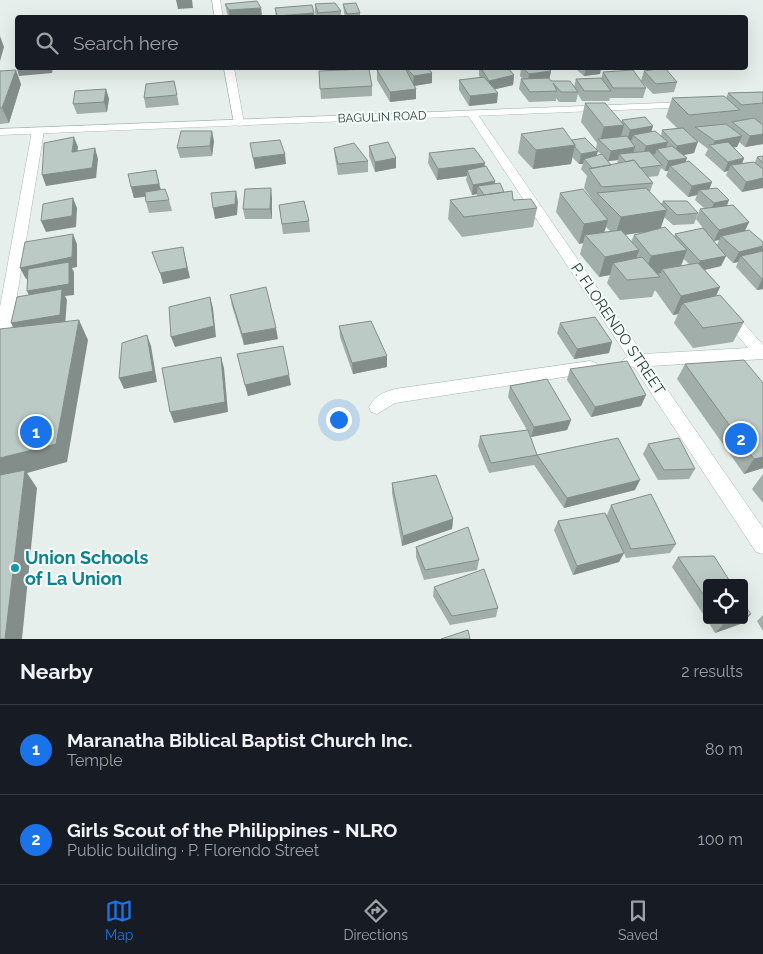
<!DOCTYPE html>
<meta charset="utf-8">
<style>
:root{--surface:#171b24;--page:#242831;--text:#f1f3f6;--muted:#9ea1a6;--line:#363941;--accent:#1a73e8}
body{margin:0;font-family:Raleway,sans-serif;background:var(--page);color:var(--text)}
.controls{position:absolute;right:15px;bottom:15px;display:grid;overflow:hidden;border-radius:5px;box-shadow:0 5px 20px #0002}
.controls button{width:45px;height:45px;display:grid;place-items:center;padding:0;border:0;border-bottom:1px solid var(--line);background:var(--surface);color:var(--text);font:25px sans-serif}
.you{position:absolute;left:338px;top:419px;width:18px;height:18px;margin:-12px;border:4px solid #fff;border-radius:50%;background:#1a73e8;box-shadow:0 0 0 8px #1a73e833}
.badge{display:grid;place-items:center;width:32px;height:32px;border-radius:50%;background:var(--accent);color:#fff;font-size:16px;font-weight:700}
.pin{position:absolute;translate:-50% -50%;border:2px solid #fff;box-shadow:0 1px 5px #0006}
.list{margin:0;padding:0;list-style:none}
h2{display:flex;justify-content:space-between;align-items:center;height:65px;margin:0;padding:0 20px;font-size:21px}
h2 small{font-size:16px;font-weight:400;color:var(--muted)}
.list li{display:grid;grid-template-columns:32px 1fr auto;gap:15px;align-items:center;box-sizing:border-box;height:90px;padding:0 20px;border-top:1px solid var(--line)}
.list b{display:block;font-size:19px;white-space:nowrap}
.list p{margin:0;font-size:16px;white-space:nowrap;color:var(--muted)}
.list em{font-size:16px;font-style:normal;color:var(--muted)}
.icon{flex:none;width:28px;height:28px;fill:none;stroke:currentColor;stroke-width:2;stroke-linecap:round;stroke-linejoin:round}
.map{position:relative;flex:none;width:763px;height:639px;overflow:hidden}
.search{position:absolute;background:var(--surface);box-shadow:0 5px 20px #0002;left:15px;right:15px;top:15px;height:55px;display:flex;align-items:center;gap:12px;box-sizing:border-box;padding:0 18px;border-radius:5px;color:var(--muted);font-size:19px}
.sheet{height:245px;background:var(--surface)}
nav{display:flex;justify-content:space-around;align-items:center;box-sizing:border-box;height:70px;border-top:1px solid var(--line);background:var(--surface);font-size:14px;color:var(--muted)}
nav a{display:grid;justify-items:center;gap:2px}
nav .on{color:var(--accent)}
.map>svg:first-child{display:block}
.lines{fill:none;stroke-linecap:round;stroke-linejoin:round}
.street-casing{stroke:#a8b8b2;stroke-width:1}
.secondary-casing{stroke:#a4bbb3;stroke-width:1}
.street{fill:#fff;fill-rule:evenodd}
.secondary{fill:#fff;fill-rule:evenodd}
.wall{fill:#a1aea9;fill-rule:evenodd}
.shaded-wall{fill:#838d89}
.building{fill:#bbcac4;stroke:#838d89}
.culture-dot{fill:#0f9aa8;stroke:#f7fbf9;stroke-width:2}
.labels{text-anchor:middle;stroke-width:4;stroke-linejoin:round;paint-order:stroke}
.far-street-label{font-size:12px;fill:#24423a;stroke:#f7fbf9}
.street-label{font-size:15px;fill:#24423a;stroke:#f7fbf9}
.near-culture-label{font-size:18px;font-weight:bold;fill:#0d838f;stroke:#f7fbf9;text-anchor:start}
</style>
<div class="map">
<svg width="763" height="639" viewBox="0 0 763 639">
<rect width="100%" height="100%" fill="#e6efeb"/>
<g class="lines">
<defs>
<path id="street" d="M212,0H220L223,18H215Z
M224,68H234L244,123L243,125L239,126L234,123Z
M472,111L476,112L643,354L748,348L720,314L722,310L727,309L732,310L763,345V359L651,366L763,528V554L756,552L634,367L624,365L622,361L627,356L467,114Z
M38,128L44,131L8,350L6,354L0,356V307L32,131Z
M590,361L596,363L598,367L596,371L590,373L395,403L377,414L371,412L369,407C374,396 384,392 395,389Z"/>
<path id="secondary" d="M689,102L693,103L694,105L693,107L0,135V129Z"/>
</defs>
<!-- street casing -->
<use href="#street" class="street-casing"/>
<!-- secondary casing -->
<use href="#secondary" class="secondary-casing"/>
<!-- street -->
<use href="#street" class="street"/>
<!-- secondary -->
<use href="#secondary" class="secondary"/>
</g>
<!-- wall -->
<path class="wall" d="M225,4L261,8L262,17L229,18L227,13Z
M315,4L341,11V18H317L315,13Z
M343,4L360,13V18H346L344,13Z
M275,8L314,13L315,18H276Z
M428,68L432,83L415,86L416,99L390,102L377,80V70Z
M479,68H508L514,75L513,85L495,89L497,103L469,106L459,90V80L480,78L479,75Z
M521,68H547L551,71L549,79L551,81L574,87L576,79H601L603,72L646,88L643,98H610L609,101H582L578,94L576,102H559L556,98V101L529,102L519,89L521,79H523L520,76Z
M577,68H601L600,74L584,76L576,69Z
M0,71L21,84L9,123L0,124Z
M319,71L372,86V96L321,99Z
M644,71L677,82L674,92L653,94L641,81Z
M174,81L179,105L146,108L144,98Z
M106,89L109,99L107,112L77,114L73,104Z
M763,92V144L745,147L739,142L737,147H733L744,158L742,163L755,162L757,157L763,156V178L742,192L726,175L728,171L724,172L705,155L708,149L695,139L694,153L683,155L687,158L685,162L712,182L709,189L727,205L749,222L745,230L763,242V289L757,290L736,267L738,262L733,263L726,256L721,266L705,270L720,287L716,296L744,322L733,342L693,348L674,323L678,314L673,315L655,290L652,297L620,300L607,283L610,275L599,277L580,254L583,243L579,244L556,212L560,193L594,202L584,188L587,176L581,169L583,164H579L572,157L571,164L533,169L518,153L521,134L572,140L596,149L597,143L581,122L585,103L621,122L622,120L653,126L651,131L661,136L662,130L677,128L666,117L672,98H726L728,93ZM597,151L601,154L596,156ZM618,160L617,164L611,165L608,161ZM661,168L665,171H668L666,176L688,197L697,195L695,200L704,208L700,209L696,219L703,228L675,234L674,237L660,228L664,217L673,225L694,224L698,213L663,201L661,204L650,192L653,183L648,177L658,176ZM606,227L610,231L604,232ZM643,232L634,235L631,242L625,235ZM719,240L717,245L714,241ZM684,259L689,264L681,266Z
M214,141L212,156L180,158L177,148Z
M369,146L396,158V168L375,172L369,156Z
M334,148L368,161V172L338,175L335,158Z
M429,153L485,163L484,167L495,181L494,184L513,200L537,208L533,227L462,237L448,219L450,200L477,196V194L472,195L466,180L467,176L437,180L428,163Z
M156,170L161,190L169,200L172,211L149,213L146,202L145,197L134,198L131,187Z
M272,198V219H245L243,209Z
M279,205L309,221L310,232L283,234Z
M230,295L278,339L244,345L232,306Z
M560,323L609,353L574,359L557,333Z
M339,326L387,367L353,374L340,337Z
M237,354L291,385L248,396Z
M685,364L763,383V468L744,474L677,379Z
M570,369L641,406L591,417L567,380Z
M510,386L571,420L567,430L531,437L530,435L537,455L534,465L489,473L478,446L480,436L527,430L508,397Z
M648,444L695,469L689,479L658,480L643,454Z
M537,455L635,490L564,508L534,465Z
M763,474V503L752,489Z
M392,483L453,519L452,529L402,546L392,493Z
M611,505L676,544L670,553L626,558L624,553L619,562L573,575L554,530L558,521L607,515Z
M416,547L479,560L477,570L424,580L416,557Z
M678,557L707,583V620L672,567Z
M434,587L498,608L496,617L450,625L433,596Z
M763,615V631L757,621Z
M707,620H744L743,623L715,633Z"/>
<!-- shaded-wall -->
<path class="shaded-wall" d="M176,0H192L193,8L178,9Z
M261,8L262,17L230,18L229,10Z
M314,13L315,18H278L277,16Z
M0,36L4,47L0,61Z
M16,66H18V68H53L52,73L19,76Z
M586,68H601L600,74L584,76Z
M620,68H634L620,69Z
M16,70L21,84L9,123L2,108Z
M551,71L549,81L527,84L529,74Z
M432,73V83L413,86L414,76Z
M514,75L513,85L488,91L489,81Z
M106,89L109,99L107,112L104,102Z
M416,89V99L390,102V92Z
M498,93L497,103L469,106L470,96Z
M624,125L619,144L600,141L604,127Z
M653,126L650,136L633,135L632,140L627,141L630,130Z
M212,131L214,141L212,156L210,146Z
M763,134V144L745,147L750,136Z
M742,136L737,147L715,150L712,147L715,141Z
M74,137L78,147L76,162L72,152Z
M668,142L664,153L657,149L655,154L642,156L646,146Z
M698,142L694,153L674,157L677,146Z
M575,145L571,164L533,169L536,150Z
M635,147L632,157L619,154L618,160L608,161L611,151Z
M95,148L98,159L96,178L46,186L42,175Z
M598,151L595,161L584,159L583,164H579L581,154Z
M285,154L286,164L255,169L253,158Z
M396,158V168L375,172V162Z
M687,158L683,169L670,166L668,171H665L668,161Z
M744,158L740,169L731,165L728,171L724,172L728,162Z
M485,163L483,174L467,170V176L437,180L438,169Z
M763,178V188L742,192L746,182Z
M495,181L493,191L478,186L477,194L472,195L473,185Z
M712,182L708,193L699,190L697,195L688,197L692,186Z
M159,184L162,194L134,198L131,187Z
M271,188L272,198V219L270,209Z
M236,191L238,202L237,215L215,219L213,208Z
M73,198L77,208L76,227L46,232L41,221Z
M729,200L725,211L709,214L714,203Z
M667,210L660,230L615,236L621,217Z
M608,220L602,239L585,235L583,243L579,244L584,224Z
M749,222L744,233L721,236L719,240L714,241L719,230Z
M73,234L77,244V267L72,268L74,272V295L65,296L67,300L65,326L17,334L11,323L32,302L27,291L69,269L26,279L20,268Z
M763,246V251L760,256H741L738,262L733,263L739,252Z
M183,247L190,278L163,284L160,273Z
M639,250L632,270L613,263L610,275L599,277L605,257Z
M687,250L679,270L662,269L661,273L644,276L651,256Z
M726,256L721,266L695,272L700,261Z
M762,279H763V289L757,290Z
M720,287L711,307L683,303L678,314L673,315L681,296Z
M210,297L213,308L216,337L175,347L171,337Z
M79,320L88,340L67,462L27,473L37,488L22,639H5L0,481V458Z
M276,328L278,339L244,345L242,334Z
M147,335L151,346L157,382L124,389L119,378Z
M612,342L609,353L574,359L577,349Z
M387,356V367L353,374L352,363Z
M221,357L224,368L228,412L174,423L170,412Z
M289,375L291,385L248,396L245,385Z
M646,395L641,406L591,417L595,407Z
M571,420L567,430L531,437L534,427Z
M763,457V468L744,474L754,459Z
M640,480L635,490L564,508L567,498Z
M453,519L452,529L402,546L403,536Z
M624,553L619,562L573,575L577,566Z
M751,614L743,623L715,633L723,625L735,620H744V617Z"/>
<!-- building -->
<path class="building" d="M257,1L261,8L229,10L225,4Z
M335,3L341,11L318,13L315,4Z
M356,3L360,13L347,14L343,4Z
M312,5L314,13L277,16L275,8Z
M16,55H18V66H16Z
M391,68H405L416,89L390,92L377,70Z
M406,68H428L432,73L414,76Z
M481,68H508L514,75L489,81Z
M523,68H547L551,71L529,74Z
M665,68L677,82L656,84L644,71Z
M369,69L372,86L320,89L319,71Z
M16,70L2,108H0V71Z
M633,70L646,88H613L603,72Z
M484,77L498,93L470,96L459,80Z
M549,78L551,81H570L578,92H561L553,83L557,91L530,92L521,79Z
M601,78L611,91H584L576,79Z
M174,81L177,95L144,98L146,84Z
M106,89L104,102L73,104L75,91Z
M763,92V103L742,105L728,93Z
M724,96L740,110L689,115L672,98Z
M585,103H605L624,125L604,127Z
M645,117L653,126L630,130L622,120Z
M754,118L763,125V134L750,136L732,122Z
M726,124L742,136L715,141L695,127Z
M563,128L575,145L536,150L521,134Z
M683,128L698,142L677,146L662,130Z
M181,131H212L210,146L177,148Z
M655,131L668,142L646,146L633,135Z
M627,136L635,147L611,151L598,139Z
M74,137L72,152L95,148L92,168L42,175L44,143Z
M585,138L598,151L581,154L575,147V145L572,140Z
M280,140L285,154L253,158L250,143Z
M388,142L396,158L375,162L369,146Z
M728,142L744,158L728,162L709,145Z
M354,143L368,161L338,164L334,148Z
M672,146L687,158L668,161L657,149Z
M474,148L485,163L438,169L429,153Z
M649,151L662,165L640,168L634,160L626,162L619,154Z
M602,154L611,165L592,168L584,159Z
M763,156V163L757,157Z
M634,160L653,183L602,187L589,169Z
M689,161L712,182L692,186L670,166Z
M754,162L763,169V178L746,182L731,165Z
M486,166L495,181L473,185L467,170Z
M156,170L159,184L131,187L128,174Z
M500,183L504,192L484,195L478,186Z
M271,188L270,209H243L245,189Z
M646,188L667,210L621,217L597,193Z
M717,188L729,200L714,203L699,190Z
M165,189L169,200L146,202L145,192Z
M583,189L608,220L584,224L560,193Z
M236,191L235,204L213,208L211,193Z
M512,191L513,200L531,199L537,208L464,217L450,200Z
M73,198L72,216L41,221L43,204Z
M304,201L309,221L282,224L279,205Z
M663,201H687L698,213L677,215Z
M733,205L749,222L719,230L700,209Z
M665,227L687,250L651,256L634,235Z
M703,228L726,256L700,261L675,234Z
M621,230L639,250L605,257L585,235Z
M749,230L763,242V246L739,252L721,236Z
M73,234L72,257L20,268L25,242Z
M183,247L187,268L160,273L152,252Z
M763,251V279H762L741,256Z
M642,257L660,277L627,280L613,263Z
M69,262V284L27,291L28,269Z
M698,263L720,287L681,296L662,269Z
M266,287L276,328L242,334L230,295Z
M62,289L60,315L11,323L17,297Z
M720,295L744,322L703,328L683,303Z
M210,297L214,326L171,337L169,307Z
M595,317L612,342L577,349L560,323Z
M79,320L56,444L0,458V329Z
M371,321L387,356L352,363L339,326Z
M147,335L153,371L119,378L122,343Z
M283,346L289,375L245,385L237,354Z
M221,357L225,402L170,412L162,368Z
M744,360L763,383V457L754,459L685,364Z
M627,361L646,395L595,407L570,369Z
M547,379L571,420L534,427L510,386Z
M528,430L537,455L491,463L480,436Z
M618,438L640,480L567,498L537,455Z
M679,438L695,469L664,470L648,444Z
M25,470L5,639H0V475Z
M436,475L453,519L403,536L392,483Z
M651,494L676,544L631,549L611,505Z
M605,513L624,553L577,566L558,521Z
M468,527L479,560L425,570L416,547Z
M714,556L731,583H707V600L678,557Z
M484,569L498,608L452,616L434,587Z
M744,604L751,614L744,617Z
M720,620H735L723,625Z
M468,630L470,639H441Z"/>
<!-- markers -->
<circle class="culture-dot" cx="15" cy="568" r="5"/>
<g class="labels">
<!-- far-street labels -->
<g class="far-street-label">
<text transform="translate(382 117) rotate(-2)" y="4">BAGULIN ROAD</text>
</g>
<!-- street labels -->
<g class="street-label">
<text transform="translate(618 329) rotate(56)" y="5">P. FLORENDO STREET</text>
</g>
<!-- near-culture labels -->
<g class="near-culture-label">
<text x="25" y="564">Union Schools<tspan x="25" dy="21">of La Union</tspan></text>
</g>
</g>
</svg>
<div class="controls">
<button><svg class="icon" aria-label="locate" viewBox="0 0 24 24"><circle cx="12" cy="12" r="6"/><path d="M12 2v4M12 18v4M2 12h4M18 12h4"/></svg></button>
</div>
<div class="you"></div>
<div class="pin badge" style="left:36px;top:432px">1</div>
<div class="pin badge" style="left:741px;top:439px">2</div>
<div class="search"><svg class="icon" aria-label="search" viewBox="0 0 24 24"><circle cx="10" cy="10" r="6"/><path d="M15 15l6 6"/></svg>Search here</div>
</div>
<section class="sheet">
<h2>Nearby<small>2 results</small></h2>
<ul class="list">
<li><span class="badge">1</span><div><b>Maranatha Biblical Baptist Church Inc.</b><p>Temple</p></div><em>80 m</em></li>
<li><span class="badge">2</span><div><b>Girls Scout of the Philippines - NLRO</b><p>Public building · P. Florendo Street</p></div><em>100 m</em></li>
</ul>
</section>
<nav>
<a class="on"><svg class="icon" aria-label="map" viewBox="0 0 24 24"><path d="M3 6l6-2 6 2 6-2v14l-6 2-6-2-6 2zM9 4v14M15 6v14"/></svg>Map</a>
<a><svg class="icon" aria-label="directions" viewBox="0 0 24 24"><path d="M12 3l9 9-9 9-9-9zM9 14v-3h6M13 9l2 2-2 2"/></svg>Directions</a>
<a><svg class="icon" aria-label="saved" viewBox="0 0 24 24"><path d="M7 4h10v16l-5-4-5 4z"/></svg>Saved</a>
</nav>
